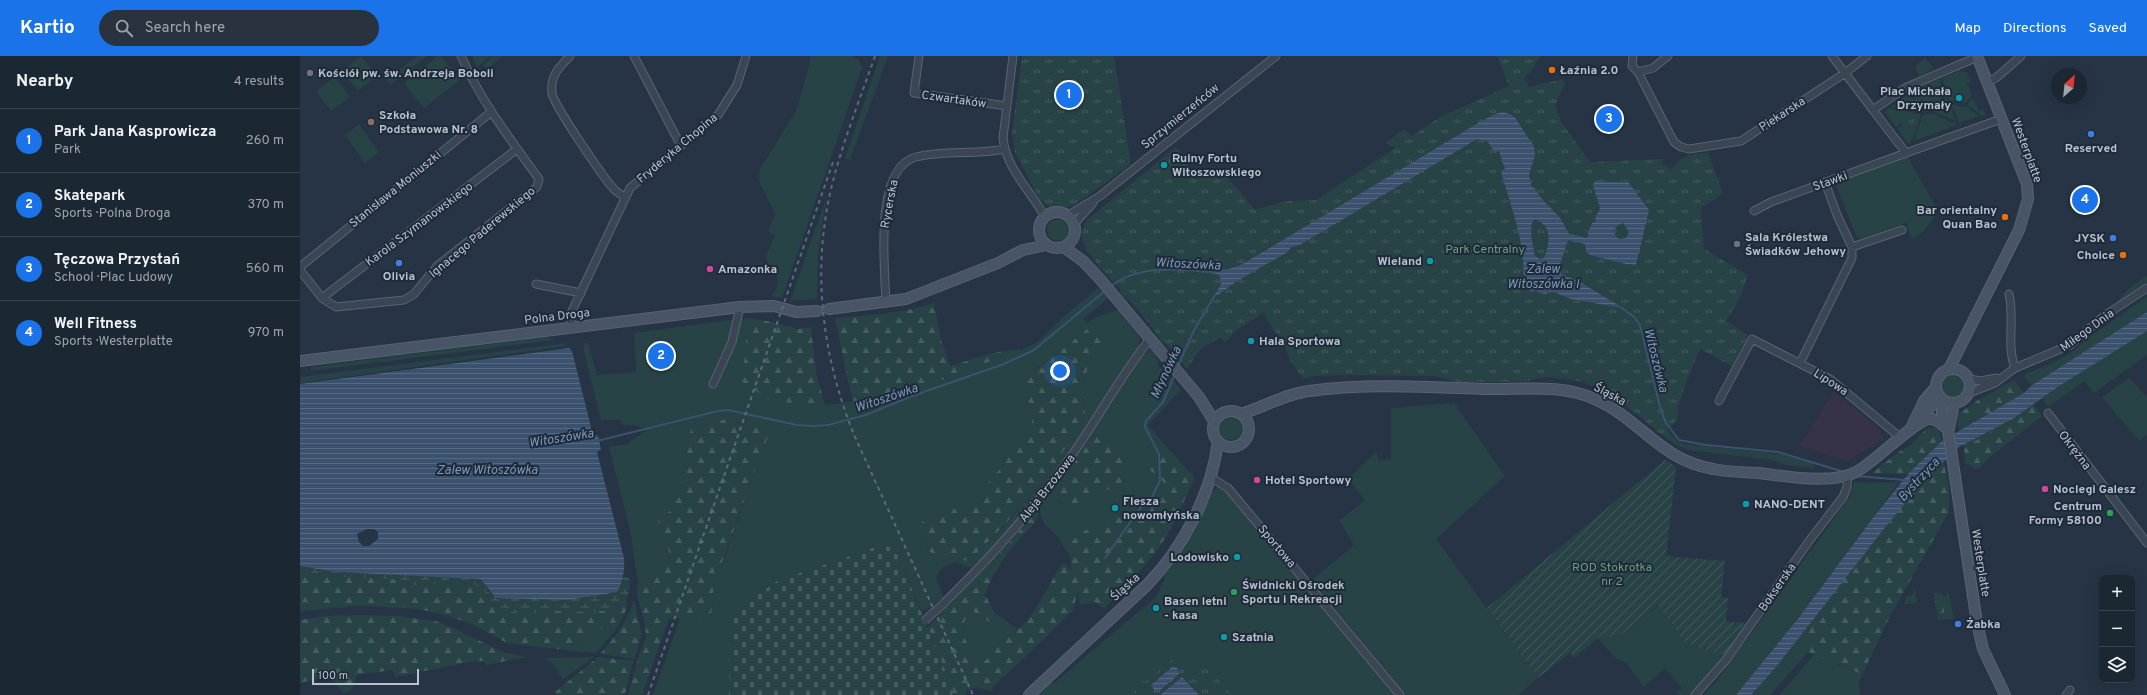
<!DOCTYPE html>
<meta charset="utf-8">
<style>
:root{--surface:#1c2734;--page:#293340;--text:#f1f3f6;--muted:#a0a5ac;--line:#3a444f;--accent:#1a73e8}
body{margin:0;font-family:Overpass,sans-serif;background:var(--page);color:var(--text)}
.controls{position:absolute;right:12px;bottom:12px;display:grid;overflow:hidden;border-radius:8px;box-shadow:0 4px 16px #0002}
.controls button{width:36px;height:36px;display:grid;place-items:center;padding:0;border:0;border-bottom:1px solid var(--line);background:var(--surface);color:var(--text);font:20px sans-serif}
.compass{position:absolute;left:1751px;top:12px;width:36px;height:36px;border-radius:50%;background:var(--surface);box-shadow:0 4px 16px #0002;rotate:27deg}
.scale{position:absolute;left:12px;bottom:10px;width:107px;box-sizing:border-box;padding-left:4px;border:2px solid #b8c1cd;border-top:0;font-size:11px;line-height:14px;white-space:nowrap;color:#b8c1cd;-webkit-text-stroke:3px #1f2b3a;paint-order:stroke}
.you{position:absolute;left:760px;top:315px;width:14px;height:14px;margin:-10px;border:3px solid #fff;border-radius:50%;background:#1a73e8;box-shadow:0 0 0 6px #1a73e833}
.badge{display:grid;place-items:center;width:26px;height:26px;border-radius:50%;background:var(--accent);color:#fff;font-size:13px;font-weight:700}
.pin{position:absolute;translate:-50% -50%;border:2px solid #fff;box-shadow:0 1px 4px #0006}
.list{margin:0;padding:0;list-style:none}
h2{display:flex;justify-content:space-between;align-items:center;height:52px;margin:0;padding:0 16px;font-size:17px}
h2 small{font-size:13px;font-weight:400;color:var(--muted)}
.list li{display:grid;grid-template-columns:26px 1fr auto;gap:12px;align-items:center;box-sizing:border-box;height:64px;padding:0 16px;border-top:1px solid var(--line)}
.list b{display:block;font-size:15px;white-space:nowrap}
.list p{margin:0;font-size:13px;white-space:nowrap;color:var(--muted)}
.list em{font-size:13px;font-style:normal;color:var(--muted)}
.icon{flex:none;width:22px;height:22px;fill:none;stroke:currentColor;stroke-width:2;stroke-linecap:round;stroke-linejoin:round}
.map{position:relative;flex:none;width:1847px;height:639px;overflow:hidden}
header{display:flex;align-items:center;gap:24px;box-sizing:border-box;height:56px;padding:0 20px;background:var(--accent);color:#fff}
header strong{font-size:19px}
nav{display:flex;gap:22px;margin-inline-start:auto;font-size:14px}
.search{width:280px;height:36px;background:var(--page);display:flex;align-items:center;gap:10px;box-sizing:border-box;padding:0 14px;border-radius:22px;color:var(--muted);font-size:15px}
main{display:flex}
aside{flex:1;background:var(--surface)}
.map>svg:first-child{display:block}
.medical{fill:#353345}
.grass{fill:#284346;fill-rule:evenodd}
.forest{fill:url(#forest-firs)}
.wetland{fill:url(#wetland-marsh)}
.cemetery{fill:url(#cemetery-stones)}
.park{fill:url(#park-tufts)}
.garden{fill:url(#garden-furrows)}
.water{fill:url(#water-rules);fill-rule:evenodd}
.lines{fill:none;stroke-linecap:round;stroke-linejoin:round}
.stream{stroke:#3b526e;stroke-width:2}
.street-casing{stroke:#596471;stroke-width:9}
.secondary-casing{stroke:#596471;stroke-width:12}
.street{stroke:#3b4654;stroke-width:7}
.secondary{stroke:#485567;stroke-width:10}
.rail{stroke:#5c6a7b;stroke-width:2;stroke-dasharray:4 4;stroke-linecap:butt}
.street-bridge-casing{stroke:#596471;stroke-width:9;stroke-linecap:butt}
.street-bridge{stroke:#3b4654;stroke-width:7}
.food-dot{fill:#e8710a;stroke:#1f2b3a;stroke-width:1.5}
.worship-dot{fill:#6b7280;stroke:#1f2b3a;stroke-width:1.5}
.culture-dot{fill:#0f9aa8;stroke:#1f2b3a;stroke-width:1.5}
.education-dot{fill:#8d6e63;stroke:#1f2b3a;stroke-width:1.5}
.shop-dot{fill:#3f7fe0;stroke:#1f2b3a;stroke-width:1.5}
.hotel-dot{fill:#d1479c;stroke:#1f2b3a;stroke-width:1.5}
.leisure-dot{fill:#2e9e5b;stroke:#1f2b3a;stroke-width:1.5}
.labels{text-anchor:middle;stroke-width:4;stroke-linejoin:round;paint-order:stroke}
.poi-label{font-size:12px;font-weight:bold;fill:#b8c1cd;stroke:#1f2b3a;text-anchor:start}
.street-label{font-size:12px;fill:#b8c1cd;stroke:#1f2b3a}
.park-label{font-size:12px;fill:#6e9f78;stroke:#1f2b3a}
.water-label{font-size:13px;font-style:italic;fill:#7e98b6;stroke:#1f2b3a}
</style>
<header>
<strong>Kartio</strong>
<div class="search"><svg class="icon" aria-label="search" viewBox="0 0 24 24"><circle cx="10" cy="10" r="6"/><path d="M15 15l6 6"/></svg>Search here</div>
<nav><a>Map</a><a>Directions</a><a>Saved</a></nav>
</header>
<main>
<aside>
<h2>Nearby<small>4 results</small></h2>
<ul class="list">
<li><span class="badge">1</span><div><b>Park Jana Kasprowicza</b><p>Park</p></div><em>260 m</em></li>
<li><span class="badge">2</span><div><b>Skatepark</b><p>Sports · Polna Droga</p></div><em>370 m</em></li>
<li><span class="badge">3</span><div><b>Tęczowa Przystań</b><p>School · Plac Ludowy</p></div><em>560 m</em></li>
<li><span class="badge">4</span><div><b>Well Fitness</b><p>Sports · Westerplatte</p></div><em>970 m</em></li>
</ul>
</aside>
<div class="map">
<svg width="1847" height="639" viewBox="0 0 1847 639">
<defs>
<pattern id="forest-firs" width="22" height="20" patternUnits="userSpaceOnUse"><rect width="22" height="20" fill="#284346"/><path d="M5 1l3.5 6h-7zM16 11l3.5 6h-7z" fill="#455c60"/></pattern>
<pattern id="wetland-marsh" width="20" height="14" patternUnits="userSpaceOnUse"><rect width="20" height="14" fill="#284346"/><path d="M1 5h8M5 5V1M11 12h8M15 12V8" fill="none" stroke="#455c60"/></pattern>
<pattern id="cemetery-stones" width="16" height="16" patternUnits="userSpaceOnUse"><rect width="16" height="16" fill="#284346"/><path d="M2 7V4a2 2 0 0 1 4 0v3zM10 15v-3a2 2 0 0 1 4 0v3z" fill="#455c60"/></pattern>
<pattern id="park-tufts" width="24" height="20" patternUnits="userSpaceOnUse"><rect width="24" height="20" fill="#284346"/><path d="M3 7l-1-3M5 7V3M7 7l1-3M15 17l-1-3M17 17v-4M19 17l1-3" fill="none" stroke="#455c60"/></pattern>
<pattern id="garden-furrows" width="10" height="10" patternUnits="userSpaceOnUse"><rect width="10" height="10" fill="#284346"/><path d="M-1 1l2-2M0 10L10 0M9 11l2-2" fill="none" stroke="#455c60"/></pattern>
<pattern id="water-rules" width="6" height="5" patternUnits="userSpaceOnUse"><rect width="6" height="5" fill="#3b526e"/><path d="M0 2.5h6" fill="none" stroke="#556982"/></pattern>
</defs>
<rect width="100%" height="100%" fill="#263445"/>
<!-- medical -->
<path class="medical" d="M1534,335L1577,371L1584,383L1546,406L1499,390Z"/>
<!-- grass -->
<path class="grass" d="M61,0L77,20L58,35L42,15Z
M117,0H127L90,29L86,24Z
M138,0H141L160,24L124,52L104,27Z
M172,0H190L177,12Z
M193,0H203L187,13L183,9Z
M510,0H552L559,4L562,12L482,242L472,240C478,230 480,225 475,214L468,210L466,200L475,179L468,176L475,157L459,125L460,113L496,55L509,10Z
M580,0H588L550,104L545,102Z
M1625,1L1634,13L1619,20L1615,11Z
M1659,15L1667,16L1671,27H1667L1672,39L1665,47L1661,46L1663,40L1659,37L1655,41L1656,45L1650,46L1642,22Z
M35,21L50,41L31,55L16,35Z
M1639,23L1645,39L1628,56L1590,51L1610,37L1613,43L1611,45L1624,48L1622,43L1615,42L1611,36Z
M1646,41L1656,65L1632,55Z
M1673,42L1679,55L1683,53L1686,60H1682L1667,48Z
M1651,48L1668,52L1679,60L1659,67Z
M1589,52L1621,58L1616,76L1609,89L1597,72L1602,69L1604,71L1613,67V63L1600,65V67L1596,71L1585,56Z
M1631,57L1653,67L1656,66L1657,69L1614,85L1623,59Z
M59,68L79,96L65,107L45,79Z
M1608,101L1638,155C1632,164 1622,181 1612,183L1606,167L1564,182H1557L1536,129L1540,125Z
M527,140L518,198L517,243L490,245Z
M747 174a11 11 0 1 1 22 0a11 11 0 1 1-22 0Z
M1847,219V227L1816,247L1829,232Z
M798,232L808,242L783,263L787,267L798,260L818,254L840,282L837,295L760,412L705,480L671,512L655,506L641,512L636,522L644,542L622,556L595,492L582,489L430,624L429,639H353L380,562H411L415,512L422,510L459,402L471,374L426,363L391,372L383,422L372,453L358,465L371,501L348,532L338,526L330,474L309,391L327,388L347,374L335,369H323L320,364H301L284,296V287H288L297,319L336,316L334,277L447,262L463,264L447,278L510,351L572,343L720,294L738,286L763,261ZM791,270L802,286L793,300L783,325L785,361L752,413L708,466L669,505L641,501L628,495L623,465L650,457L658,449L667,453L684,444L689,424L701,412L704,402L720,393L732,379L733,362L727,343L734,313L748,305Z
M1847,241V299L1794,337L1784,325L1748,351L1723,319L1755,306L1775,294L1789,281Z
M247,281L255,284L11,315V311Z
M266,287V290L0,327V321Z
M849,294L853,296L859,306L857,307L860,312L862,311L881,334L848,369L871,396L847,412L859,421L864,427L844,452L829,458L818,459L784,475L764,491L759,482L744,468L738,449L751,437L760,447L798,432L815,435L826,420L829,405L823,394L796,380L786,387L835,308Z
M1642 330a12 12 0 1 1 24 0a12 12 0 1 1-24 0Z
M1829,322L1847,341V378L1839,385L1802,341Z
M1724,337L1733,348L1714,363L1664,391L1658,370L1697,354Z
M1154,347L1205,420L1136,483L1238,622L1218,639H1106L1012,524L1054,489L1039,465L1065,444L1048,423L1076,396L1079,404L1091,403V352Z
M919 372a12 12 0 1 1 24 0a12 12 0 1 1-24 0Z
M1366,373L1377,385L1384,388L1480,398L1514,407L1513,412L1486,409L1471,404L1389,394L1376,389L1362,379Z
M1555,425L1563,427L1599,426L1497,564L1444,631L1436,639H1403L1420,621L1548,443Z
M917,431L927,436L1095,639H738L751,626L753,628L856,541L865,523L864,521L897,468L911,437Z
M1611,532L1619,534L1615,535L1618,547L1604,548L1607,539L1610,541L1614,535Z
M1647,536L1649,537L1654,563L1638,564L1633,537H1642V540H1646Z
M0,546L67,549L0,555Z
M1359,549L1386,588L1425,599L1411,617L1390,639H1380L1377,636L1382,632L1365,612L1344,631L1325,606L1316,603L1298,582L1306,575L1313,585Z
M672,555L681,559L689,566L694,564L695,557L718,573L686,604L680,606C667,589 654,573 672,555Z
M321,564L315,575L296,597L273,595L291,578Z
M1502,577L1508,596L1470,639H1451Z
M1514,599L1530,603L1539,609L1549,611L1562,619L1559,627L1560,639H1479Z
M294,601L262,624L257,612L246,602Z"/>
<!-- forest -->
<path class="forest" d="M634,247L641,284L650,310C674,303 695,294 720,294L634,327L606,332L554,347L548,325L535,262C569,259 602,258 634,247Z
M463,264L498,273L511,271L516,315L525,350L510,351L467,342L442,326L447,278Z
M791,270L801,273L802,286L793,300L783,325L785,361L752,413L707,466L669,505L641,501L628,495L626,482L618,471L623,465L650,457L658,449L667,453L684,444L689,424L701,412L704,402C748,379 729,360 723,321L748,305Z
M1714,324L1724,337L1697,354L1658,370V358L1678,344Z
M1733,348L1742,360L1690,401L1680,411L1675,413L1670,409L1665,408L1664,391L1714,363Z
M426,363L471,374L459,402L421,510L415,512L411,562H369L342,639H328L339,599L346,582L345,569L337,539L338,526L348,532L371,501L358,465L372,453L383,422L391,372Z
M1630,371L1639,373L1642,385L1608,418L1572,417L1596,398L1612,388L1625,374Z
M796,380L823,394L829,405L826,420L815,435L798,432C781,451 770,459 751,437L786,387Z
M871,396L895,422C883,446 873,472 858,493C842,515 822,533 804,553L796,546L780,549L778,534L773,555L693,631L692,635L676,631L666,635V639H651L653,636L628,571L712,484L736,454L738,459C734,471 725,476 717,486C703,502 692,518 685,539L695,557L694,564L689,566L681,559L672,555C654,572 667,589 680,605L686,604C698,588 716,578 728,563C742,546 750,526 762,508H766L772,515L770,500L764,491L784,475L818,459L829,458L844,452L864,427L859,421L847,412L854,403Z
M1644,406L1649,431V456L1590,560L1562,619C1545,608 1526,605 1508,596L1502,577C1547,519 1591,457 1644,406Z
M0,514L27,520L93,523L106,530L155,526L175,529L184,535L197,552L235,557L268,554L291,557L305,554L315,547L327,543L326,554L321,564L291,578L273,595L207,587L171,568L142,558L118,553L0,546Z
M1636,543L1643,548C1645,555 1645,558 1639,562L1635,544Z
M334,545L342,579L334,603L300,598C315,581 327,566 334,545Z
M62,559L98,560L135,565L151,571L205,597L227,601L186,609L184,605L169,606L95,621L93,614L57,619L51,635L44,637L28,620L0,627V564L24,560Z
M298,601L333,605L325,639H257L255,636Z"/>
<!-- wetland -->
<path class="wetland" d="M0,510L36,516L322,527L323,521L330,522V531L327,543L315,547L305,554L291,557L268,554L235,557L208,556L197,552L184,535L175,529L155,526L106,530L93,523L27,520L0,514Z"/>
<!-- cemetery -->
<path class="cemetery" d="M582,489L595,492L654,636L651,639H429L430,566L453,542L477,525Z"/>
<!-- park -->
<path class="park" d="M722,0H814L831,108L774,150L749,151L739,143L715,96L712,77Z
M1197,0H1241L1231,15L1224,22L1229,31L1264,23L1265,27L1255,49L1262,67L1290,106L1364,103L1361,107L1372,114C1379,99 1393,97 1408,97L1423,137L1401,152L1404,193L1448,219L1439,244L1426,265L1448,279L1432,310L1400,293L1384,332L1378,352L1377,364L1362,379L1320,344L1284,326L1248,321L1219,326H1159L1134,320L1044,319L1014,320L1003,323L989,302L986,292L963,257L935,275L925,287L921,281L900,293L887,313L868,289L863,287L848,266L833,248L821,238L820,233C811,223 784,196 782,183C781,175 784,169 788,163L876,91L898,122L923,116L955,154L985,145L1016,144L1095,92L1086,87L1104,73L1112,80L1140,61L1209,30Z
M1619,41L1624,48L1622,53L1613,54L1608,51L1609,46Z
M1600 64a7 7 0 1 1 14 0a7 7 0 1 1-14 0Z
M872,600L891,620L906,608L932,639H830L843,628L841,626L843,624L845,626L872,604L870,602Z"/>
<!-- garden -->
<path class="garden" d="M1365,404L1376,411L1366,500L1425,505L1421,541L1428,542L1426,566L1448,567L1425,599L1386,588L1358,549L1313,585L1305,576L1274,602L1270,597L1238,622L1187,552Z"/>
<!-- water -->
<path class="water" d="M1203,56L1212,59L1216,63L1234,91L1235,99L1229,119L1232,132L1234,131C1243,150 1263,157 1267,177L1287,182L1292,167L1296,166L1295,162L1300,152L1293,129L1295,125L1329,127L1349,154L1336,209L1326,208L1290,199L1286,195L1285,188L1268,184L1259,211L1261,218L1280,226L1323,252L1271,243L1254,236L1244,238L1237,235L1231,236C1222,228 1224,216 1223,205C1221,174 1209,145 1201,115L1205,113L1199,95L1195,96L1187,85L1177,83L1020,177L998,190L991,191L988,196L937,225L918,239H915L921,228L920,221L917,218L896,215L929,213L941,209L1180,66L1195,58ZM1234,163C1253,169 1250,187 1244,202L1240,203L1235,200C1233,189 1228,173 1234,163ZM1323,167L1329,176L1326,182L1320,183L1316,181L1314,175L1317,170Z
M1847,256V275L1759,330L1714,362L1659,391L1625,424L1587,469L1476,611L1451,639H1436L1497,564L1575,459L1608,418L1642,385L1724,337L1731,330Z
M269,292L272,295L293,379L298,380L301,393L297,396L324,502C325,515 323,525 317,536L267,544L196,542L181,523L36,516L0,510V328ZM67,473H74L78,476V483L69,490H63L59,486L57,478Z
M872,611H876L879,615V618L858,636L855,635L851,629Z
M882,621L899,639H860L881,622Z"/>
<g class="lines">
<!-- stream -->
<path class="stream" d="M811,230C836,211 868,212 898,215
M1322,252L1334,261L1340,269L1361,355L1366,367L1379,384L1406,389L1478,396L1544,416
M878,310L894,274L915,239
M297,385L418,355L428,354L497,369L513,370L528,369L566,359L612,340L704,308L734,294L806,234
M1556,420L1605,424
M805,502L841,451L852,441L860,425L859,398L845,371L846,365L863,346L875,318"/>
<defs>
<path id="street" d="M270,0C259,11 250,20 252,37C253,48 303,121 313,132C316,136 321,138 325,142
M334,0L381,90
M619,0L614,37L707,50
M713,0L703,82C706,113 731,135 745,161
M1333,0L1332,10L1338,16L1374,86L1381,91L1389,93L1441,85L1545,17L1567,0
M1532,0L1573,54
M1677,1L1605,32L1573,54L1606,97L1701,63
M1338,16L1353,12L1368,0
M1687,26L1696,22L1721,0
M1525,126L1537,159L1552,191
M1454,155L1471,146L1606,97
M767,160L800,140L976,0
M774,168L793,147
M0,211L190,57
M0,214L22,242L36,251L104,244L114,238L137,210L237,131L239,123C210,83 181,45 161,0
M236,228L281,237
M1709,238C1715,263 1706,288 1715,312
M22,242L217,93
M586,247C585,213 573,112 616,101C645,94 676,99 704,93
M271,271V257L330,132L418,59L437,29L446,0
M1500,307L1552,202V191L1602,174
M1670,323L1680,325L1697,322
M413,328L432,286L440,251
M1669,337L1695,327L1715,312L1770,289L1804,260L1847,232
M1419,345L1452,283L1530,323L1601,382
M1748,357L1847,487
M910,421L928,432L1100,639
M648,543C694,498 737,450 774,396C800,359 821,319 850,283
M1395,639L1426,604L1509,485L1543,441L1547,431L1548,419
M1766,639L1770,634"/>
<path id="secondary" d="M739 174a18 18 0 1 1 36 0a18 18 0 1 1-36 0Z
M764,191L784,206L799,222L899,341L914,365
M529,253L606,243L698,207L723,194L747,189
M0,305L440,251L474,250L496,256L517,255
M1636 330a17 17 0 1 1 34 0a17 17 0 1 1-34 0Z
M1649,313L1719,174L1728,143L1727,128L1677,0
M1642,343V356L1648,374L1677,567L1683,593L1705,639
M913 373a18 18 0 1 1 36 0a18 18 0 1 1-36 0Z
M941,358C964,351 985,338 1009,335C1067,327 1126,331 1184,333C1222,334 1261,327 1297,344C1341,364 1360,404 1413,413C1427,416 1443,416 1458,417C1486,420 1531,429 1556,416C1575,406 1614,365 1629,363C1637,362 1643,369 1648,374
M1620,360L1641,342
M1649,372L1654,347
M1610,374L1624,345L1636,331
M729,639L847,529C883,492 912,437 918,385"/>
</defs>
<!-- street casing -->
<use href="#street" class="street-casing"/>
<!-- secondary casing -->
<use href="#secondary" class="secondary-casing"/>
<!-- street -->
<use href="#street" class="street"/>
<!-- secondary -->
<use href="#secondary" class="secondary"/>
<!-- rail -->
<path class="rail" d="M575,0C560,43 543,85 532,129C511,214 522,301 555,381L673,639
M348,639L533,106"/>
<defs>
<path id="street-bridge" d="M625,565C632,556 641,552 648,543"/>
</defs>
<!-- street-bridge casing -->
<use href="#street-bridge" class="street-bridge-casing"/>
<!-- street-bridge -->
<use href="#street-bridge" class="street-bridge"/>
</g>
<!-- markers -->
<g class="food-dot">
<circle cx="1252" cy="14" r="4"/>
<circle cx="1705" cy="161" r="4"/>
<circle cx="1823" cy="199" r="4"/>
</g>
<g class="worship-dot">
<circle cx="10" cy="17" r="4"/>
<circle cx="1437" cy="188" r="4"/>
</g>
<g class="culture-dot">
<circle cx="1659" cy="42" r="4"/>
<circle cx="864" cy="109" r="4"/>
<circle cx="1130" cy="205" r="4"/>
<circle cx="951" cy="285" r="4"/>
<circle cx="1446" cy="448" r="4"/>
<circle cx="815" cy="452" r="4"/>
<circle cx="937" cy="501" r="4"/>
<circle cx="856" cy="552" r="4"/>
<circle cx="924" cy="581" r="4"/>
</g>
<circle class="education-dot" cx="71" cy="66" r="4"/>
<g class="shop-dot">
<circle cx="1791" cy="78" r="4"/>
<circle cx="1813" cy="182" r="4"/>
<circle cx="99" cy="207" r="4"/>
<circle cx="1658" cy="568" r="4"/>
</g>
<g class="hotel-dot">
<circle cx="410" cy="213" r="4"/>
<circle cx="957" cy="424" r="4"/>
<circle cx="1745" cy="433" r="4"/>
</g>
<g class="leisure-dot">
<circle cx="1810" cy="457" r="4"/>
<circle cx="934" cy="536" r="4"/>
</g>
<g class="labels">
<!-- poi labels -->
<g class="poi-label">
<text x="1260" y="18">Łaźnia 2.0</text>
<text x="18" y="21">Kościół pw. św. Andrzeja Boboli</text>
<text x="1651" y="39" text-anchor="end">Plac Michała<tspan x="1651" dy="14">Drzymały</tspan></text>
<text x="79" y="63">Szkoła<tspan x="79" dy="14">Podstawowa Nr. 8</tspan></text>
<text x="1791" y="96" text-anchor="middle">Reserved</text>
<text x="872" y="106">Ruiny Fortu<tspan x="872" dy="14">Witoszowskiego</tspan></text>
<text x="1697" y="158" text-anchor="end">Bar orientalny<tspan x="1697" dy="14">Quan Bao</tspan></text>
<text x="1445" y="185">Sala Królestwa<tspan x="1445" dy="14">Świadków Jehowy</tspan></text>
<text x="1805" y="186" text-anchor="end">JYSK</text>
<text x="1815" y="203" text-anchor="end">Choice</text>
<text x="1122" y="209" text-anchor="end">Wieland</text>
<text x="418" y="217">Amazonka</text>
<text x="99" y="224" text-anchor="middle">Olivia</text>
<text x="959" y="289">Hala Sportowa</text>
<text x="965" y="428">Hotel Sportowy</text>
<text x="1753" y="437">Noclegi Galesz</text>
<text x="823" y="449">Flesza<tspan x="823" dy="14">nowomłyńska</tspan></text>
<text x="1454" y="452">NANO-DENT</text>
<text x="1802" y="454" text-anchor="end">Centrum<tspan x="1802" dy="14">Formy 58100</tspan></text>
<text x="929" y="505" text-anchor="end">Lodowisko</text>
<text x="942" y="533">Świdnicki Ośrodek<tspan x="942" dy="14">Sportu i Rekreacji</tspan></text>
<text x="864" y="549">Basen letni<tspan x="864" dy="14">- kasa</tspan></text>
<text x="1666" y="572">Żabka</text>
<text x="932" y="585">Szatnia</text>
</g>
<!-- street labels -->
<g class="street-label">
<text transform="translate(654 43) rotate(8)" y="4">Czwartaków</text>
<text transform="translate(1482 58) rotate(-33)" y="4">Piekarska</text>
<text transform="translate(880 60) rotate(-39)" y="4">Sprzymierzeńców</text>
<text transform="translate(377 92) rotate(-40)" y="4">Fryderyka Chopina</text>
<text transform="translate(1727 94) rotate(70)" y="4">Westerplatte</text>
<text transform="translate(1530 125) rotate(-20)" y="4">Stawki</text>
<text transform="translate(95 133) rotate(-39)" y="4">Stanisława Moniuszki</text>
<text transform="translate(589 148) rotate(-79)" y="4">Rycerska</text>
<text transform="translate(119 168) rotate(-37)" y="4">Karola Szymanowskiego</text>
<text transform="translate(182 176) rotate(-40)" y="4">Ignacego Paderewskiego</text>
<text transform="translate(257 260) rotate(-7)" y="4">Polna Droga</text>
<text transform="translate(1787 274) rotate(-36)" y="4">Miłego Dnia</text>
<text transform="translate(1531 326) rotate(33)" y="4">Lipowa</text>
<text transform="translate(1310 338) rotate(28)" y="4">Śląska</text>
<text transform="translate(1775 394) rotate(53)" y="4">Okrężna</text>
<text transform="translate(747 432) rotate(-52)" y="4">Aleja Brzozowa</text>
<text transform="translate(977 490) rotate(50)" y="4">Sportowa</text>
<text transform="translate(1681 507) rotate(81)" y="4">Westerplatte</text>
<text transform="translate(825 531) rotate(-43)" y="4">Śląska</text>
<text transform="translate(1477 531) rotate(-55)" y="4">Bokserska</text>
</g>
<!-- park labels -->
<g class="park-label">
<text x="1185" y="197">Park Centralny</text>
<text x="1312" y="515">ROD Stokrotka<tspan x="1312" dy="14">nr 2</tspan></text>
</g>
<!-- water labels -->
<g class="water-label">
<text transform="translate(888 207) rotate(3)" y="5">Witoszówka</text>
<text x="1243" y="217">Zalew<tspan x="1243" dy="15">Witoszówka I</tspan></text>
<text transform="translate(1357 304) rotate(76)" y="5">Witoszówka</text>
<text transform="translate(865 316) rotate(-65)" y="5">Młynówka</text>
<text transform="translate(586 341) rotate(-19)" y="5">Witoszówka</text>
<text transform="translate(261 381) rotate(-9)" y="5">Witoszówka</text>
<text x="187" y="418">Zalew Witoszówka</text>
<text transform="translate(1618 423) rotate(-47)" y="5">Bystrzyca</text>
</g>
</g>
</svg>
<div class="controls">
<button>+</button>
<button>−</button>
<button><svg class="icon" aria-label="layers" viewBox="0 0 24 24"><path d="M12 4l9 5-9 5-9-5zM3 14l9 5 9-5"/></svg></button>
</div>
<svg class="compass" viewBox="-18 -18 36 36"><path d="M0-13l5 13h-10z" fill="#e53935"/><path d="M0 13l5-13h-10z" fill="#a0a5ac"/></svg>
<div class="scale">100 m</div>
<div class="you"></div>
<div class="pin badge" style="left:769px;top:39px">1</div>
<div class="pin badge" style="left:361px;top:300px">2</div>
<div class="pin badge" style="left:1309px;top:63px">3</div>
<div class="pin badge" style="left:1785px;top:144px">4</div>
</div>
</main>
